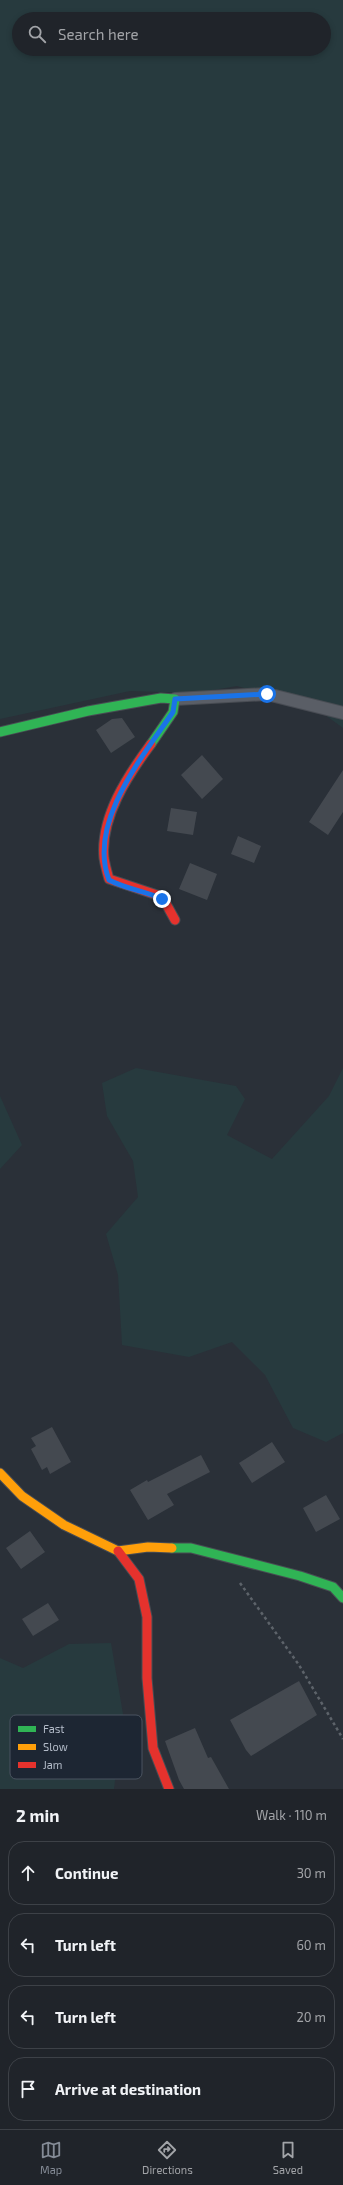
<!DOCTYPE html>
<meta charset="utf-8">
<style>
:root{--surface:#20242a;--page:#2d3036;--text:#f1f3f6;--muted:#a2a4a8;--line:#3d4147;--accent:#848b96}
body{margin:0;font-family:"Exo 2",sans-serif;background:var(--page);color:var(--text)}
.stop{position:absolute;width:12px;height:12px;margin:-9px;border:3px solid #1a73e8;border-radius:50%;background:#fff}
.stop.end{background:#1a73e8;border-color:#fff;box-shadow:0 1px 4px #0008}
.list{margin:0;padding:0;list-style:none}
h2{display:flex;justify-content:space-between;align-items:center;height:52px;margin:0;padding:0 16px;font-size:17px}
h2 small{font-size:13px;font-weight:400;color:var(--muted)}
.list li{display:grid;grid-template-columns:26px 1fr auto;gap:12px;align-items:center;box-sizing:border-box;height:64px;margin:0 8px 8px;padding:0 8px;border:1px solid var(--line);border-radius:16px}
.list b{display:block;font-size:15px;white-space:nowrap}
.list em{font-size:13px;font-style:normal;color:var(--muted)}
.icon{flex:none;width:22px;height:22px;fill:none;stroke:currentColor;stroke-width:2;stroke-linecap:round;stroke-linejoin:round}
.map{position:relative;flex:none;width:343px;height:1789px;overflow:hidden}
.search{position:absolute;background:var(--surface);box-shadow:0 2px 6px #0003;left:12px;right:12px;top:12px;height:44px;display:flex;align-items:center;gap:10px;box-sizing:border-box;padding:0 14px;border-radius:22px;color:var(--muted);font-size:15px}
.sheet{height:340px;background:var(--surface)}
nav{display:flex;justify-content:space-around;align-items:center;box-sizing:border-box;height:56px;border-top:1px solid var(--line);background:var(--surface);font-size:11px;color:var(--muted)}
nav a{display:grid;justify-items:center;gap:2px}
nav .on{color:var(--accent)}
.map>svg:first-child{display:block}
.green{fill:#273a3e;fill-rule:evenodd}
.building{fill:#444950}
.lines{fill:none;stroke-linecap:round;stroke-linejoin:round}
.lane-casing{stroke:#484c53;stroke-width:14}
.fast-casing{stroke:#484c53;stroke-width:11}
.slow-casing{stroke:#484c53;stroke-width:11}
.jam-casing{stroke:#484c53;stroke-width:11}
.path{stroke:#5d636a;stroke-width:2.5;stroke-dasharray:3 3;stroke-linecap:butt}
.lane{stroke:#5a5e66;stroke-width:12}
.fast{stroke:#30b455;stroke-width:9}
.slow{stroke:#ff9f0a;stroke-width:9}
.jam{stroke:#e5322d;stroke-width:9}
.route{stroke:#1a73e8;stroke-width:5}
.key{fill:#1d2633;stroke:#4a5360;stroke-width:1}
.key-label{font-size:11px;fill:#b4bcc9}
</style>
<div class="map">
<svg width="343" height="1789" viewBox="0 0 343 1789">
<rect width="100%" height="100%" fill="#2a3038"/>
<!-- green -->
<path class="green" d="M0,0H343V728L317,709L237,686L195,693L130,691L0,719ZM19,19H324V49H19Z
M136,1068L236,1086L245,1099L227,1135L272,1159L329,1096L343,1068V1433L326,1442L293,1428L265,1375L232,1342L189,1357L122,1345L118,1275L106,1234L138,1197L133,1161L107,1116L102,1083Z
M0,1096L22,1145L0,1169Z
M111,1643L123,1714L114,1789H0V1658L23,1668L69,1644Z"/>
<!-- building -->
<path class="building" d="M122,718L135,737L111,753L96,730L112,719Z
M202,755L223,779L202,799L181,775Z
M343,770V812L328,835L309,822Z
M171,808L197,812L193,835L167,831Z
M238,836L261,846L254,863L231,854Z
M190,863L217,874L207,900L179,889Z
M52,1427L71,1462L50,1474L47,1467L42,1470L31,1449L36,1446L31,1438Z
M272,1442L285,1462L252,1483L239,1463Z
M201,1455L210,1472L167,1494L174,1505L148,1520L130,1490L147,1480L148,1482Z
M326,1495L340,1519L316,1532L303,1508Z
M30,1531L45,1552L21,1569L6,1548Z
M48,1603L59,1620L33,1636L22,1619Z
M299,1681L317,1715L251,1756L246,1750L230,1720Z
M195,1728L208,1758L211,1757L229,1789H184L179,1780L165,1741Z"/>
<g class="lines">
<defs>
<path id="lane" d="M175,699L267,694L343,713"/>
<path id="fast" d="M0,732L88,711L161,698L175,699L173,712L151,744
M172,1548H191L300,1576L333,1587L343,1598"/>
<path id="slow" d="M0,1473L22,1496L64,1525L118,1551L148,1547L172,1548"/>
<path id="jam" d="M151,744C128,775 100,817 104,858C105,865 107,872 109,879L157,895L164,900L175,920
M118,1551L139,1579L147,1617V1678L153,1748L169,1789"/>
</defs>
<!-- lane casing -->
<use href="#lane" class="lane-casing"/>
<!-- fast casing -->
<use href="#fast" class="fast-casing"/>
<!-- slow casing -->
<use href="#slow" class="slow-casing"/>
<!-- jam casing -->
<use href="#jam" class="jam-casing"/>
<!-- path -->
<path class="path" d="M240,1583L299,1665L343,1739"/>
<!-- lane -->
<use href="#lane" class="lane"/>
<!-- fast -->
<use href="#fast" class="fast"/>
<!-- slow -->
<use href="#slow" class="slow"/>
<!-- jam -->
<use href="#jam" class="jam"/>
</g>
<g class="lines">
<!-- route -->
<path class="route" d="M162,899C145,891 126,889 109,880C87,823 143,756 173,712L175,699L267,694"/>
</g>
<!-- legend -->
<rect x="10" y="1715" width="132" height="64" rx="6" class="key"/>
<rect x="18" y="1726" width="18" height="6" fill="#30b455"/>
<rect x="18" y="1744" width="18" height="6" fill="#ff9f0a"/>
<rect x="18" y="1762" width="18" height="6" fill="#e5322d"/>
<g class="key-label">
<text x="43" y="1733">Fast</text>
<text x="43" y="1751">Slow</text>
<text x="43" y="1769">Jam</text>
</g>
</svg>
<div class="stop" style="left:267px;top:694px"></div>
<div class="stop end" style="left:162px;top:899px"></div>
<div class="search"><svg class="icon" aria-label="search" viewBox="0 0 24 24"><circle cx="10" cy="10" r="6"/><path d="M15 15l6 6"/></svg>Search here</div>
</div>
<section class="sheet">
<h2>2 min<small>Walk · 110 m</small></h2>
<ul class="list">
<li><svg class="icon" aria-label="ahead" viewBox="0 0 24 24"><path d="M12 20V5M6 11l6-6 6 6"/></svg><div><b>Continue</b></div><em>30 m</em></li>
<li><svg class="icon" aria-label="left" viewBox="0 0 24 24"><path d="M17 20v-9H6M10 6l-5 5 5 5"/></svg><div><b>Turn left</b></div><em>60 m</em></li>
<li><svg class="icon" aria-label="left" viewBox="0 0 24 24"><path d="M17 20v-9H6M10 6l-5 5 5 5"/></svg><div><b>Turn left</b></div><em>20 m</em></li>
<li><svg class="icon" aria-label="arrive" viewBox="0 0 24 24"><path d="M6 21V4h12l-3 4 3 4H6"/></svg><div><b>Arrive at destination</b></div></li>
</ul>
</section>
<nav>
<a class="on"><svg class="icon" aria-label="map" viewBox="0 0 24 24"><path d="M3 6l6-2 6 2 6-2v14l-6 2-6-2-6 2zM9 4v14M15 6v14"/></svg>Map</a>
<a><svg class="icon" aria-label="directions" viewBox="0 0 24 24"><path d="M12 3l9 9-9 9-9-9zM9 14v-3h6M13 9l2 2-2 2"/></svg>Directions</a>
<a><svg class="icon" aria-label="saved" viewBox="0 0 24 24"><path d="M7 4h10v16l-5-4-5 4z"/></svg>Saved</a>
</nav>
